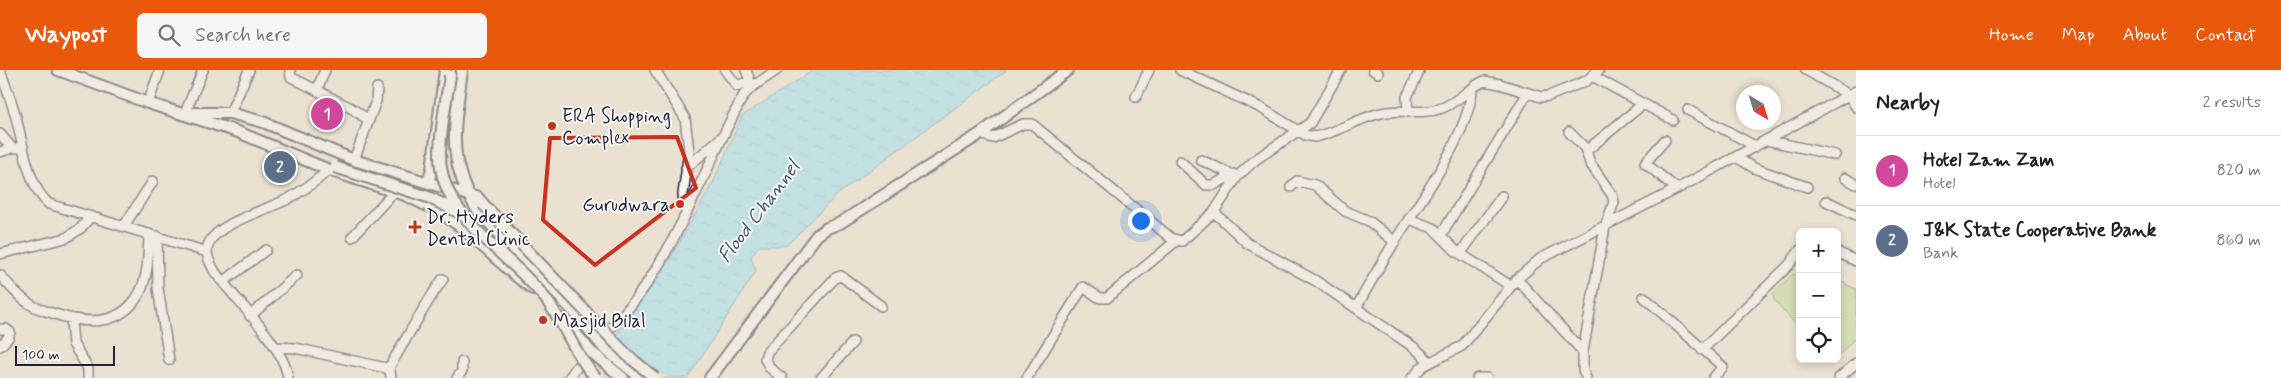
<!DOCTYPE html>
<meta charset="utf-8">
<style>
:root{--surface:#fff;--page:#f6f6f6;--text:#202124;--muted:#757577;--line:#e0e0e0;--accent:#ea580c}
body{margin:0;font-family:Mynerve,sans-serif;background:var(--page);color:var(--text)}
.controls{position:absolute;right:15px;bottom:15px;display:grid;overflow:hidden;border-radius:8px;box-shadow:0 2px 8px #0003}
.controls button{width:45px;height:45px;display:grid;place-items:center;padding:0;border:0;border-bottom:1px solid var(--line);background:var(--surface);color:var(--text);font:25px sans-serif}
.compass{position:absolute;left:1736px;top:15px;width:45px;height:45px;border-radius:50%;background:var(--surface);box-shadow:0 2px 8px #0003;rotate:142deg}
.scale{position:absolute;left:15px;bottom:12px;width:100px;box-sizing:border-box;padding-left:5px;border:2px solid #22223b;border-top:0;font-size:14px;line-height:18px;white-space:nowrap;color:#22223b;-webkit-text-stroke:4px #f6f6f2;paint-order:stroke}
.you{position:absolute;left:1140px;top:150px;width:18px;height:18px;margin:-12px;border:4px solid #fff;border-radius:50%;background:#1a73e8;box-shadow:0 0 0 8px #1a73e833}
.badge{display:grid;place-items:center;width:32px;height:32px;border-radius:50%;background:var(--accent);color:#fff;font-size:16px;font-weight:700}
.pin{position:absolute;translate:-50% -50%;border:2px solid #fff;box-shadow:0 1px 5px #0006}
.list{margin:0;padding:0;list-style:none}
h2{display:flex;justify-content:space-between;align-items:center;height:65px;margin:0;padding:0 20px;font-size:21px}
h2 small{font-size:16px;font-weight:400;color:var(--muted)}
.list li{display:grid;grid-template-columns:32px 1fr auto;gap:15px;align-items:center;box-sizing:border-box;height:70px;padding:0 20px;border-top:1px solid var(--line)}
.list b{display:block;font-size:19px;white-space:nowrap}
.list p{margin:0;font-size:16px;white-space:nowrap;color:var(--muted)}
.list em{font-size:16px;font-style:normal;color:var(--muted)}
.icon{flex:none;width:28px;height:28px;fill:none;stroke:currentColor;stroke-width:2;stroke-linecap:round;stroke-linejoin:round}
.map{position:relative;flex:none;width:1856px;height:308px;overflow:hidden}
header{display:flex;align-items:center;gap:30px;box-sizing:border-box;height:70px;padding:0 25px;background:var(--accent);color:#fff}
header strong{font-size:24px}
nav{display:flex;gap:28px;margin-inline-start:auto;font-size:18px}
.search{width:350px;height:45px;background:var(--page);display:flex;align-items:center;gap:12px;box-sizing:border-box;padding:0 18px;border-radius:8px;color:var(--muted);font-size:19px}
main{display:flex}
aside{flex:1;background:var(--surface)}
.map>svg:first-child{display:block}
.grass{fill:#bbd88f;stroke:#6e7d65}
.water{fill:url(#water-ripples);stroke:#6792ac}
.pier{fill:#eae1d1}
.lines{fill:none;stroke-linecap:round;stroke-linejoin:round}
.minor-casing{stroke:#22223b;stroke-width:12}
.major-casing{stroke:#22223b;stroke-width:14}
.minor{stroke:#f6f6f2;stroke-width:9}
.major{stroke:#f6f6f2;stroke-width:10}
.major-bridge-casing{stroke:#22223b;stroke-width:14;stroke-linecap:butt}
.major-bridge{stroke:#f6f6f2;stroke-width:10}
.marked{fill:none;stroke:#c8321e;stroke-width:4;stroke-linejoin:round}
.poi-dot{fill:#c8321e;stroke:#f6f6f2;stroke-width:2}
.labels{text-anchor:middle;stroke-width:4;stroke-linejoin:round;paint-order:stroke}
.poi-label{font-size:19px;fill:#22223b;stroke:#f6f6f2;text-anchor:start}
.water-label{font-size:20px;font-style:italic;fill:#445a73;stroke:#f6f6f2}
</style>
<header>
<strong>Waypost</strong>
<div class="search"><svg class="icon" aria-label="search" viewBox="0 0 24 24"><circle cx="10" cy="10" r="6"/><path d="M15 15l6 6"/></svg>Search here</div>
<nav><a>Home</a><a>Map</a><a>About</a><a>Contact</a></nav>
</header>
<main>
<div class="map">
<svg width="1856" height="308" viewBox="0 0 1856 308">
<defs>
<pattern id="water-ripples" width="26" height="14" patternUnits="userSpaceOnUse" patternTransform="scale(1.25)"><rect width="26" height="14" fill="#95ddf7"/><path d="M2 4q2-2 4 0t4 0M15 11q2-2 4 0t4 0" fill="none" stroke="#80bdd5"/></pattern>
</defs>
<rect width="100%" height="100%" fill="#eae1d1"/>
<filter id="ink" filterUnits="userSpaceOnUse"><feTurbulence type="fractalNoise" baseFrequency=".02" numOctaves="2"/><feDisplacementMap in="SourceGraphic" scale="10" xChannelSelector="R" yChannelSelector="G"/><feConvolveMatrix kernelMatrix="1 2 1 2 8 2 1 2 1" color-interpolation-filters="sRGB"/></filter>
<g filter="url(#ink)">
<!-- grass -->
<path class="grass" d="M1793,204L1800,209V259L1774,230L1773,223Z
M1837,210L1856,219V267L1837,287Z"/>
<!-- water -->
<path class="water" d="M814,0H1007L838,124L786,176H759L751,187L756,201L688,308H584L660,206L713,113L742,46Z"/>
<!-- pier -->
<path class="pier" d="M615,262L633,282L667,308H595L586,301Z"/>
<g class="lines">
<defs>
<path id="minor" d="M0,0C5,15 11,29 15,44C23,71 27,116 49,134L207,182
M290,0L291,7L351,38L369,50
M655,0L685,48L689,81L683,124L684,137L687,142
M725,0L737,16L749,11
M746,0L751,14
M1180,0L1261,38L1305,65L1315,67C1337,62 1356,50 1377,44C1398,37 1420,46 1442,38C1458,32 1469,18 1484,11L1500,14L1541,27L1549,26L1586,11L1599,0
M1373,0L1378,3
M1806,0L1849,25L1856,37
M1594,7L1673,50
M317,20L325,0
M1136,27L1149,0
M148,33L160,0
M1688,40L1755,76
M1408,42L1407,27L1419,2
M185,43L203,0
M230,43L249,0
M1569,62L1585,78L1590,93L1612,125L1614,132L1605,157L1583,282V300L1586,308
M0,64L12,78
M980,64L993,68L1023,54H1032L1172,169L1182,171L1214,142L1237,107L1255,90L1310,53L1341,0
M1665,70L1645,93L1677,119
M1766,70L1835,85
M1586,81L1643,34
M0,82L12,78H23
M1736,87L1754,98L1807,117
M354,90L376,31L377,18
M1201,90L1235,106
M1180,91L1206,115H1214L1233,104
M686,98L722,67
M1845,108L1856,114
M1291,117L1297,111L1315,115L1345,141L1369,151L1395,172
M1826,131L1856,145
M1214,142L1247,173L1316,211L1415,278L1430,292
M1409,149L1433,158L1456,181L1511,216
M124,156L153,111
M1441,165L1527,24
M157,166L158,218L169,290
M352,167L394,122
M1837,182L1856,191
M0,184L66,168L81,158L90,147
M1460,184L1502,126
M0,205C8,214 17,225 27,232C34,238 43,240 52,243C83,254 120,258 139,224C149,206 148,183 149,164
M1517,209L1583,282
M223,212L266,180
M1644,227L1723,297L1713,308
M1356,238C1372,209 1389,180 1407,152C1430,117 1468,62 1472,20
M250,246L297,205
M71,250L73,274L88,298V308
M0,259H6L10,262L8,268L0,276
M601,267C670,205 700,104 744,25L752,17L777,0
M275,277L295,278L386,298L390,300L391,308
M1702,280L1789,195L1800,180
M388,299C407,269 422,238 443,209
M288,308C284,275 235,230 215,202C210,193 204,183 209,173C218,153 269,139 288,129C303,121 316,111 329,100
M457,308L462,301V292
M569,308L585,286
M782,308L770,298L765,289L767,282L835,208L841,206L881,236
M821,308L853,272
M1027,308L1083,217L1100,228H1107L1176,171
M1412,308L1423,296L1462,276L1517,209L1540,189L1677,119L1856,21
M1477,308H1487
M1839,308L1856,293"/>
<path id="major" d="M58,0L148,33L238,62L329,100L405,125L440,142L461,157L516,206L533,219
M462,0C455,57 445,90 478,141L579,247L604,278L641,308
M193,43H230L263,52L354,90L468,125L478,128L483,134
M428,112L432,99L445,0
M554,237L589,280L623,308
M710,308L817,165L827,158L840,153L980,64L1068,0"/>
</defs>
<!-- minor casing -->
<use href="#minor" class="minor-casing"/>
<!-- major casing -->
<use href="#major" class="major-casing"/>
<!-- minor -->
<use href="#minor" class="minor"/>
<!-- major -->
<use href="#major" class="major"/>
<defs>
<path id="major-bridge" d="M450,6C446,32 440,59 440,85C440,148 510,183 545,228C565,254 574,284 596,308
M335,97L428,127L460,143
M483,134L627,285L655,308"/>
</defs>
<!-- major-bridge casing -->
<use href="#major-bridge" class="major-bridge-casing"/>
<!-- major-bridge -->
<use href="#major-bridge" class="major-bridge"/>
</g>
</g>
<!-- marked area -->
<path d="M0 0H1856V308H0ZM677,67L696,118L595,195L543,150L550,68Z" fill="#eae1d1" fill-opacity=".55" fill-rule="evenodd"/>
<path class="marked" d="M677,67L696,118L595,195L543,150L550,68Z"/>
<!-- markers -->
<g class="poi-dot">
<circle cx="552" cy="56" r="5"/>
<circle cx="680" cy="134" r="5"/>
<path d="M412.5 149.5h5v5h5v5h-5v5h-5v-5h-5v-5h5z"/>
<circle cx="543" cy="250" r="5"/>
</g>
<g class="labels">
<!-- poi labels -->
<g class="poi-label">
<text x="562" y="52">ERA Shopping<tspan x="562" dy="22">Complex</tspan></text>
<text x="670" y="141" text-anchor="end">Gurudwara</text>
<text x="426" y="153">Dr. Hyders<tspan x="426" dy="22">Dental Clinic</tspan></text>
<text x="553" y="257">Masjid Bilal</text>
</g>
<!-- water labels -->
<g class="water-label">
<text transform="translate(758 141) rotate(-53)" y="7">Flood Channel</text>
</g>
</g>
</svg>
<div class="controls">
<button>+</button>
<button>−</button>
<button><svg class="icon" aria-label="locate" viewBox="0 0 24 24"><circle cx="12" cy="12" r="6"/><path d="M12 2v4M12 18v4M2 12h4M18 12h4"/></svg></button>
</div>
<svg class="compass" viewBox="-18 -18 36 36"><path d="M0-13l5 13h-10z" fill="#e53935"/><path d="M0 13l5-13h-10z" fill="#757577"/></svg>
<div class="scale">100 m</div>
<div class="you"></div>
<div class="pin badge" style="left:327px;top:44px;background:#d1479c">1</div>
<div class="pin badge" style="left:280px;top:97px;background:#5c6f8a">2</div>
</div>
<aside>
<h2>Nearby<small>2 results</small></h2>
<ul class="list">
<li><span class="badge" style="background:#d1479c">1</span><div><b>Hotel Zam Zam</b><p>Hotel</p></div><em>820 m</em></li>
<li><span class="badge" style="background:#5c6f8a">2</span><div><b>J&amp;K State Cooperative Bank</b><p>Bank</p></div><em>860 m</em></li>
</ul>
</aside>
</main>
